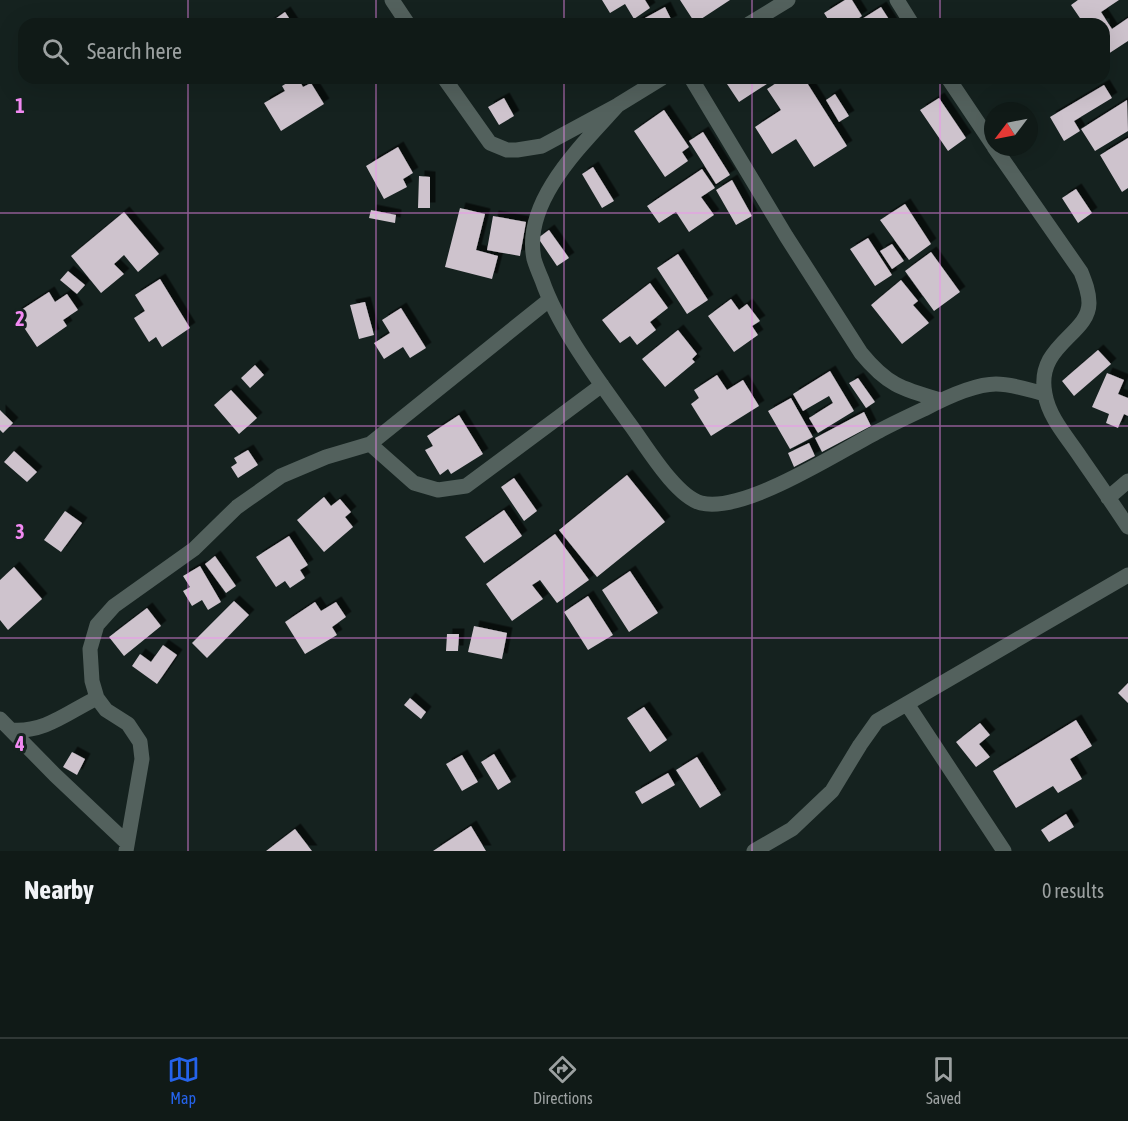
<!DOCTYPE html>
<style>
:root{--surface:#101a17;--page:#1e2724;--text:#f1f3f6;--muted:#9ca1a1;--line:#303836;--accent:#2563eb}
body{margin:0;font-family:"Asap Condensed",sans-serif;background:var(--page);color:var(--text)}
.compass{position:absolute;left:984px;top:102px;width:54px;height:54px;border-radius:50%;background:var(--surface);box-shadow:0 6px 24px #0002;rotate:238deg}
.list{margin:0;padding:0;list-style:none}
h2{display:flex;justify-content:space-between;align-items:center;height:78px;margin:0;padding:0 24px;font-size:26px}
h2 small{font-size:20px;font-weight:400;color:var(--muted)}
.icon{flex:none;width:33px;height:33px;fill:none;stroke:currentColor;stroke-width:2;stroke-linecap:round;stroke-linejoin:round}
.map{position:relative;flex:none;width:1128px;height:851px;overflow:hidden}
.search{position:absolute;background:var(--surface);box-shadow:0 6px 24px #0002;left:18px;right:18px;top:18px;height:66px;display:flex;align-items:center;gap:15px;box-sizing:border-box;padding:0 21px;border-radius:18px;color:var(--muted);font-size:22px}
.sheet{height:186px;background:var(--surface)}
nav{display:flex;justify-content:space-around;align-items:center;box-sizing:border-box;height:84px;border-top:2px solid var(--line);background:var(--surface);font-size:16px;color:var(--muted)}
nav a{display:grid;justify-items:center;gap:3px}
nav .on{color:var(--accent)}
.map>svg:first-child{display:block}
.building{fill:#cec3cd;filter:url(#shadow)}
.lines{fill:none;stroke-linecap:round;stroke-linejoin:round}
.minor{stroke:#53615d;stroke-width:15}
.grid{fill:none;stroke:#f28af2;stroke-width:1.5;stroke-opacity:0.55}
.grid-label{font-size:20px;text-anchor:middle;font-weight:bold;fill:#f28af2;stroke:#15221f;stroke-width:6;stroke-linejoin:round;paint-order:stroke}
</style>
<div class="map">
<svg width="1128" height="851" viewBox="0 0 1128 851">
<defs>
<filter id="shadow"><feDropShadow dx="5.5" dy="-5.5" stdDeviation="0" flood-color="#0009"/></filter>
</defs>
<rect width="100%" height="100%" fill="#15221f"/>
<!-- building -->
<path class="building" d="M602,0H645L650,8L634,19L625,4L610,13Z
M680,0H730L695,23Z
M845,0H852L862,16L852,23L853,24H831L824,13Z
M1078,0H1119L1101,12L1112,29L1128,18V41L1105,56L1104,24H1084L1071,5Z
M665,7L672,21L666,24H634Z
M881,7L892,24H854Z
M285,12L293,24H268Z
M295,78H298L303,87L311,83L324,104L281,131L264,103L285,91L282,86Z
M730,78H767L770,82L739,102L725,81Z
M784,78H804L847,146L814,167L796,139L772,154L755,127L781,110L767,89Z
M1104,85L1112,98L1074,121L1080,131L1064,141L1050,117Z
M835,94L849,116L839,122L826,100Z
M504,98L514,116L499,125L488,107Z
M939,98L966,138L948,151L920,110Z
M1127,100L1128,131L1095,151L1081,129Z
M664,110L689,147L682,152L688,161L665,177L634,131Z
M703,132L730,175L716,184L689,141Z
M1128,138V188L1122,192L1100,155Z
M398,147L413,173L403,179L407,187L384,199L366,166Z
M593,167L614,201L602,208L582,174Z
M702,169L715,188L701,197L714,215L689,232L676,212L659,223L647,206Z
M419,176L430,177V208H418Z
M732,180L752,216L736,225L716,190Z
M1076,189L1092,213L1078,223L1062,198Z
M905,204L931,244L909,260L880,220Z
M460,208L485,214L476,250L498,256L492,279L445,267Z
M371,210L396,215L395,223L369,218Z
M124,212L159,254L138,272L124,255L114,264L124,274L101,293L71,256Z
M493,216L526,222L520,256L487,250Z
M549,230L569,258L557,266L538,238Z
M868,238L892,275L875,286L850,249Z
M892,244L904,261L892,269L880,251Z
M931,252L960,292L934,311L905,271Z
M678,254L708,300L687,314L657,268Z
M68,271L85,285L77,294L60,280Z
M160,279L190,328L162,347L156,337L149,342L134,318L145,311L135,295Z
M901,280L918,301L913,305L929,323L902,344L871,305Z
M650,283L668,308L650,322L656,330L637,345L630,336L620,343L602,320Z
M49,292L55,302L67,294L78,310L63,320L67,326L37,347L15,314Z
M731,299L739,310L747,304L760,321L752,326L758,335L734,352L708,316Z
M365,302L374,335L359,339L350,305Z
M401,308L426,348L410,358L403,347L384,359L374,343L390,333L382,320Z
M678,330L697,354L692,359L695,362L665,387L642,359Z
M1098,350L1111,364L1074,396L1062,381Z
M255,365L264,375L250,388L241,378Z
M830,371L854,411L818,433L809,418L833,403L829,396L803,411L793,394Z
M1107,373L1124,380L1118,394L1128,398V416L1124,414L1118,428L1106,423L1109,414L1092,407Z
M717,375L727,390L743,380L759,406L711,436L691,404L699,398L694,390Z
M858,378L875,402L866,408L849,383Z
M231,390L257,418L239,434L214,405Z
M791,398L813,437L790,449L768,411Z
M0,410L13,423L3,433L0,430Z
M864,412L871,426L822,452L815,438Z
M459,415L483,454L451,474L448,469L440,475L425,450L433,446L427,436Z
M809,443L815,456L794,467L788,453Z
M248,450L258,465L238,478L231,467L237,463L234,458Z
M14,451L37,472L27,482L4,462Z
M627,475L665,522L597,577L559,530Z
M514,478L537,511L524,521L501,487Z
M324,497L331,506L340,499L351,512L345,517L353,527L324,552L297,520Z
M504,510L522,536L484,563L465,537Z
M65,511L82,523L61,552L44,540Z
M555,534L589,580L557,603L540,580L532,585L543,599L512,621L486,584Z
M289,536L308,565L300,570L305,578L290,588L285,581L276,587L256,557Z
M215,556L236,586L226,593L205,564Z
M200,566L221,602L208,610L202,600L192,606L183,591L190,587L183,576Z
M14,567L42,599L8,630L0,620V580Z
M630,571L658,613L629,632L602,590Z
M588,596L613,635L588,650L564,612Z
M234,601L249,615L207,658L192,643Z
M315,602L321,611L336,602L346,617L332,627L337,635L305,654L285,622Z
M147,608L161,626L124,656L109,637Z
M474,626L507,633L502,659L468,652Z
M447,634H459L458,651H446Z
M163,645L177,655L157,684L132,666L140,654L151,662Z
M1128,683V703L1118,693Z
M410,698L426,712L421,719L404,705Z
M644,707L667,740L650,752L627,718Z
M1076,720L1092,746L1070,759L1082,779L1058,793L1053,786L1016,808L993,771Z
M980,723L990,735L979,744L990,757L976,767L956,742Z
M72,752L85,759L77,775L63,767Z
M494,754L511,782L498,790L481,762Z
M462,755L478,782L462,791L446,764Z
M697,757L721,795L700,808L676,770Z
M668,773L675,785L642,804L635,792Z
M1066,814L1074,827L1049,842L1041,830Z
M471,826L486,851H433Z
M295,829L312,851H266Z"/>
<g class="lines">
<!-- minor -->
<path class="minor" d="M392,0L408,24
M897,0L912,24
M749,24L788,0
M444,78L490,143L507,150H517L542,146L618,105L662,78
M691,78L786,236L861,353C887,385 902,389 940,400
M948,78L993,145
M618,105C583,144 522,201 534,259C536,266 539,273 542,280C559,329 599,381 629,423C645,444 675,496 701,503C744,514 840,451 879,431C894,423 909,416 924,409C943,399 974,384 996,384C1013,384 1029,390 1045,394
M994,147L1081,272C1085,282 1089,292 1089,303C1089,335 1035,345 1045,394C1049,418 1068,438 1081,458C1097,481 1113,504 1128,527
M370,444L549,300
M1108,498L1128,481
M907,704L1004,851
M0,719L55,775L127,843
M11,730C45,733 68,712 97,698
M126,851L142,759L140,742L128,724L106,710L97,698L92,681L90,649L97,625L114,606L194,549L237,507L281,476L326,457L370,444L414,483L438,490L466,486L602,385
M754,851L792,829L832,791L860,745L877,721L1128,575"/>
</g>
<!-- grid -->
<path class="grid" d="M188,0V24M376,0V24M564,0V24M752,0V24M940,0V24M188,78V851M376,78V851M564,78V851M752,78V851M940,78V851M0,213H1128M0,426H1128M0,638H1128"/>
<g class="grid-label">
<text x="20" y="113">1</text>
<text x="20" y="326">2</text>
<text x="20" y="539">3</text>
<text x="20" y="751">4</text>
</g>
</svg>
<svg class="compass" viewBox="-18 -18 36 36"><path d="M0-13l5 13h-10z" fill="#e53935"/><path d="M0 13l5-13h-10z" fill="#9ca1a1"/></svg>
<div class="search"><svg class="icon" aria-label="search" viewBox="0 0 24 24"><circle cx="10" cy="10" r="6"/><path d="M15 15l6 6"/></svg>Search here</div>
</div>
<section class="sheet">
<h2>Nearby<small>0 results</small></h2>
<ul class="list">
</ul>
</section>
<nav>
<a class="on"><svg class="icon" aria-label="map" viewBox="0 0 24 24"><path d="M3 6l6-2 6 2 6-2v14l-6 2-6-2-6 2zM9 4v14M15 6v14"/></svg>Map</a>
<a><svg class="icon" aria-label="directions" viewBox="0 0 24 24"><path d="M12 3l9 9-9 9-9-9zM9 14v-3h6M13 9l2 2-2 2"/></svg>Directions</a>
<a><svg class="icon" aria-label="saved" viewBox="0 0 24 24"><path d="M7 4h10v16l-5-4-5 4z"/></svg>Saved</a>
</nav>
